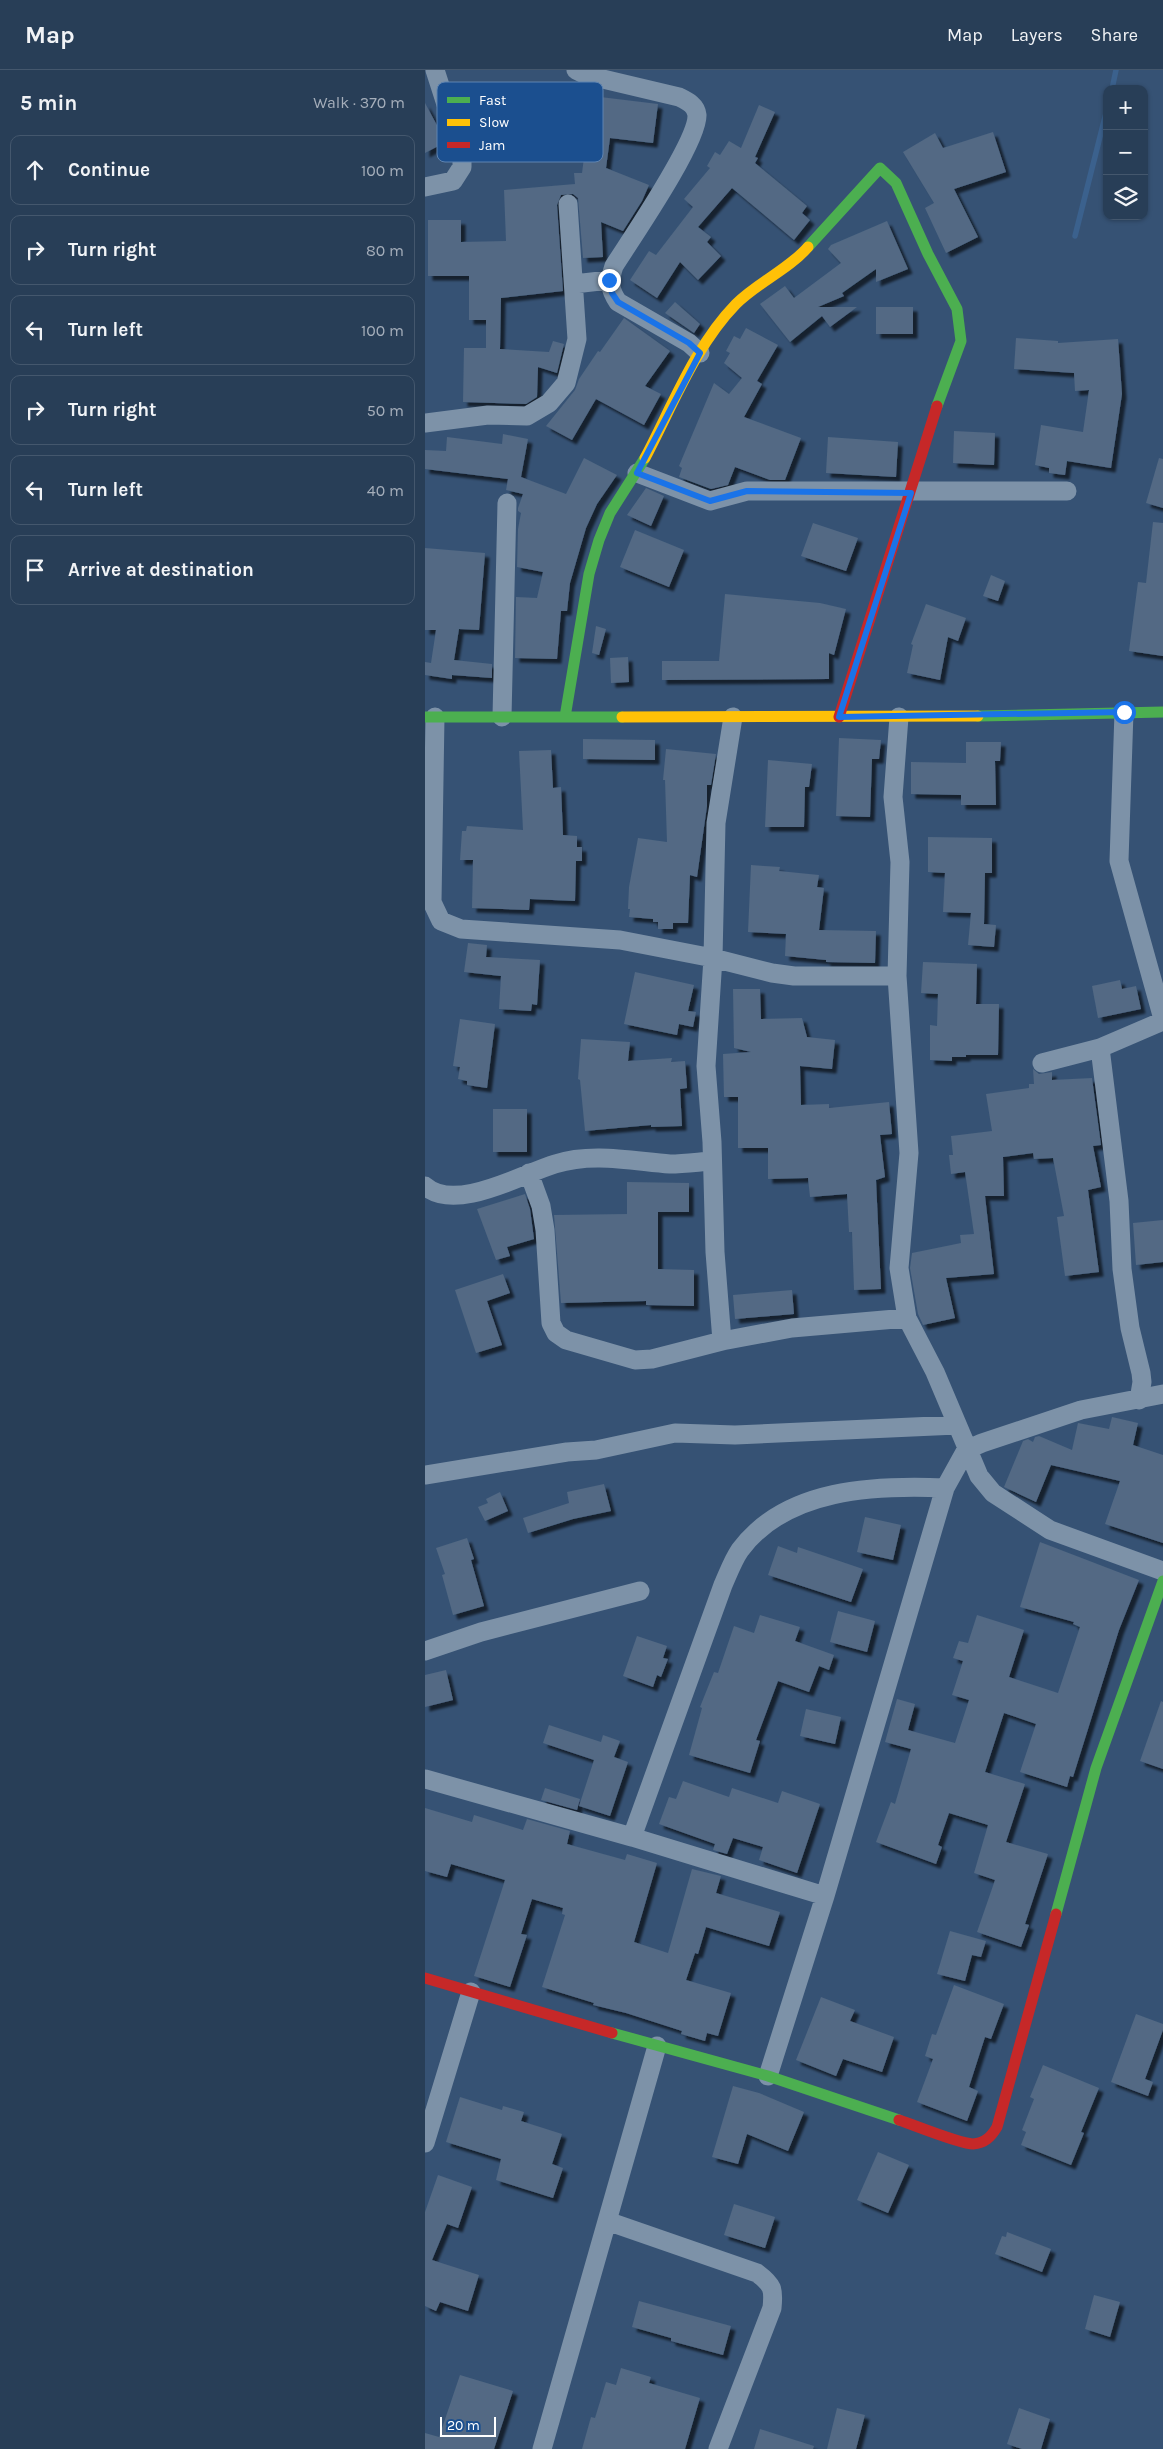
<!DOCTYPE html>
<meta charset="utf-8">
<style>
:root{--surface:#283e57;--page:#30455d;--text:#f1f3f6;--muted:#a5aeba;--line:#44576d}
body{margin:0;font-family:Karla,sans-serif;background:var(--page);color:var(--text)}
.controls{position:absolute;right:15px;top:15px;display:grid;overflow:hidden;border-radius:10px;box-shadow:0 1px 4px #0004}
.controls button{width:45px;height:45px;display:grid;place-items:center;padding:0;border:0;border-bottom:1px solid var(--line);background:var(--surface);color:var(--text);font:25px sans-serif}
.scale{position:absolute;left:15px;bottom:12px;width:56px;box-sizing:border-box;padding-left:5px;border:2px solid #fff;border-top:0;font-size:14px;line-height:18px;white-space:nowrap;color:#fff;-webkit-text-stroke:4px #1b4f8f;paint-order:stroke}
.stop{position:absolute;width:15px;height:15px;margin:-11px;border:4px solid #1a73e8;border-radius:50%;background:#fff}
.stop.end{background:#1a73e8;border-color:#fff;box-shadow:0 1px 5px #0008}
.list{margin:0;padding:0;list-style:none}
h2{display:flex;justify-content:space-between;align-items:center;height:65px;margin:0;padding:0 20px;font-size:21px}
h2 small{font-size:16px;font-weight:400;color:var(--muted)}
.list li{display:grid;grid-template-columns:32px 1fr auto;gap:15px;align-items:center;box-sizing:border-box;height:70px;margin:0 10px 10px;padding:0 10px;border:1px solid var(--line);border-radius:10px}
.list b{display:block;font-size:19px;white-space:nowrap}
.list em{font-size:16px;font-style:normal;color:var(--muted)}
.icon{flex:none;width:28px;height:28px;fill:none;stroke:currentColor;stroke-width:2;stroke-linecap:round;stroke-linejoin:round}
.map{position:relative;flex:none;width:738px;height:2379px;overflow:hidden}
header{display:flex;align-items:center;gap:30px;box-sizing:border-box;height:70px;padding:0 25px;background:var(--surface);border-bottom:1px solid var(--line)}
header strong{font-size:24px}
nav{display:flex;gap:28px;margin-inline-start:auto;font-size:18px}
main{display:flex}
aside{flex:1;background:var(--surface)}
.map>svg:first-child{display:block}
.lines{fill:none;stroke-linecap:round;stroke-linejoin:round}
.stream{stroke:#3b618d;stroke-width:5.5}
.building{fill:#526984;filter:url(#shadow)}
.street{stroke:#7d92a8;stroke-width:19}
.fast{stroke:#4caf50;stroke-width:11}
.slow{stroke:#ffc107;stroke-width:11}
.jam{stroke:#c62828;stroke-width:11}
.route{stroke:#1a73e8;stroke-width:6}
.key{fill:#1b4f8f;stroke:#5f84b1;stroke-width:1}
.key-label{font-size:14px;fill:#fff}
</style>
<header>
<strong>Map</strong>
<nav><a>Map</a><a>Layers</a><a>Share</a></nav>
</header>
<main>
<aside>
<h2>5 min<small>Walk · 370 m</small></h2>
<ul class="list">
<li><svg class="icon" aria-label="ahead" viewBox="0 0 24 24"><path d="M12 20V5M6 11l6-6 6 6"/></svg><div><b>Continue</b></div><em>100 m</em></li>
<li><svg class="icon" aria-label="right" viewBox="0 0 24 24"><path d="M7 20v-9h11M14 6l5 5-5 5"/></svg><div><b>Turn right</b></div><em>80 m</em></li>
<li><svg class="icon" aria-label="left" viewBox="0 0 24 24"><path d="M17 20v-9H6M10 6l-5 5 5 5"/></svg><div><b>Turn left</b></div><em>100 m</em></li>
<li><svg class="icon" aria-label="right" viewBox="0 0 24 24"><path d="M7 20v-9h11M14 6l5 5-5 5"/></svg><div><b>Turn right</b></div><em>50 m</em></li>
<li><svg class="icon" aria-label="left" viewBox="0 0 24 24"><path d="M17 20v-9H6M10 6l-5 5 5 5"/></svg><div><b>Turn left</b></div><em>40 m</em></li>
<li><svg class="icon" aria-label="arrive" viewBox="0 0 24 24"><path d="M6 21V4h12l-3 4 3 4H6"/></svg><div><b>Arrive at destination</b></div></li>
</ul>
</aside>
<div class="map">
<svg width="738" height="2379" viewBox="0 0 738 2379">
<defs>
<filter id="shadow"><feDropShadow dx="4.5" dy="4.5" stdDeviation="1" flood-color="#0009"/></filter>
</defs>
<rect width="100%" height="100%" fill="#365274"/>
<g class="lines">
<!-- stream -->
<path class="stream" d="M687,19L691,0
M650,166L682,39"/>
</g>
<!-- building -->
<path class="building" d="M167,26L233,34L228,73L185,68L181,98L224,115L217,131L198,161L176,152L178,187L158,188L153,128L148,124L136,125L132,135L138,221L76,228L75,279L124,282L128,271L139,274L132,303L113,297L112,327L101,334L38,332L39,278H61V250H44V206H3V150H36V172L81,171L79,120L150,114L149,103H157Z
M0,33L21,72L0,83Z
M334,35L350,42L330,87L333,88L330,93L382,136L377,143L385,150L369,170L307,118L273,157L286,167L282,172L296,186L273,210L255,192L232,228L205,210L224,181L231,185L268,137L259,129L285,98L282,96L290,82L295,85L304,71L316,78Z
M568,62L581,102L529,119L553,167L521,183L500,138L509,133L478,82L510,63L518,78Z
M462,151L483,199L451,212V199L417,223L419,226L393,237H432L405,257L397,246L365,272L335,234L360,216L369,228L416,193L403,179L406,175Z
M250,232L275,254L269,263L240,243Z
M451,237H488V264H451Z
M199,248L245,281L220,316L236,324L219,355L171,329L147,370L121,356L150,320L154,309L173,281L175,282Z
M321,258L353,275L332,311L337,314L319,347L376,368L360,410H345L310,397L303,415L286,419L254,407L257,398L254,396L289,313L304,324L317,308L299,293L305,283L301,281L309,266L315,269Z
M591,268L633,271V273L693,269L697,324L686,398L642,391L640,405L624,403V398L610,395L616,355L658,362L664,320L650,321L649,303L589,299Z
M529,361L570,363L569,395L528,393Z
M78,364L103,369L96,407L141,424L159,388L192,405L172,434L161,458L145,513L142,541H136L132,589L90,588L91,527L112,528L118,502L92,497L93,459L96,443L93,441V438L98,424L81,420L83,409L0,399V380L21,381L22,367L77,374Z
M403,367L473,372L471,407L401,403Z
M734,388L738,389V438L721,433Z
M221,418L239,426L226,456L202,445Z
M728,452L738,453V586L704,581L713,512L721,513Z
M388,453L433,468L421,501L376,486Z
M210,460L259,480L244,517L195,497Z
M0,478L60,483L54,560L34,559L29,590L67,594V608L27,605V609L0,605V592L6,593L11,560H0Z
M566,505L580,511L573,531L558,526Z
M300,524L395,533L421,539L409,585L404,583V609L237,610V591H294Z
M501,534L541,548L533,571L523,567L515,610L482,603L488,575L486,574Z
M171,556L181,559L174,585L167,583Z
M203,587L204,612L186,613L185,588Z
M414,668L456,670L454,689H447L445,747L411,746Z
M158,669L230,670V690L158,689Z
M541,672H576L575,691H570L571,735H536V725L486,724V692L541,693Z
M241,679L291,684L286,715H282V736L272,807L265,805L263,853H248V859H233V852H228V849L204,847L205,839H203L204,817L213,768L242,772L240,710H238Z
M126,680L128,718L136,717L138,765L152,766V777H157V791H151L150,831L105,829L104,840L47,838L48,790H35L37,761H41L42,756L98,760L94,681Z
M343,690L387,694L384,717H380L379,757H340Z
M503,767L567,768V803H560L559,854L571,855L569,877L543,875L546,843L518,842L520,803L503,802Z
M326,795L355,797L354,801L394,805L392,817L399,818L394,860L451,861L450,893L401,892V890L360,886L361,864L323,862Z
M43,873L62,875L61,887L115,890L112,935L107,934L106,941L74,939L76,906L39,902Z
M498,892L552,894L551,934H574L573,985H541V987H527V991L505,990V955L512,956L513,924L496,923Z
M210,902L269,915L263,941L271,942L268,957L254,954L252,965L199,954Z
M695,910L697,919L711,916L716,939L673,948L667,916Z
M308,919H335L336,949L377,948L382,967L410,970L407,999L375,996L376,1035L404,1034V1038L464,1032L467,1064L455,1065L460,1107L451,1110L456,1219L429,1220L427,1162H424L422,1124L385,1127L383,1108L343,1109V1078H313V1027H299L298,984L326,982L309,978Z
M35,949L70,954L62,1018L42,1015V1011L33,1009L35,997L28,996Z
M156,969L205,972L203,991L247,988L246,992L260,991L262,1018L255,1019L257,1056L226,1057V1055L160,1061L155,1010L153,1009Z
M608,999L614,1004L627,1002V1010L667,1008L676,1075L668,1076L676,1117L663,1120L674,1202L640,1206L632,1147L639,1146L628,1088L609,1089L608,1083L578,1087L579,1126H560L569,1204L521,1208L530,1248L498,1255L493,1244L485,1198L487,1183L536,1173L535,1165L549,1164L540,1102L526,1104L524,1085H528L526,1066L567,1061L561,1024L604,1018V1014H609Z
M68,1039H102V1082H68Z
M202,1112L264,1113V1142H233V1199L269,1200V1236L221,1235V1231L136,1233L129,1145L202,1144Z
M100,1124L105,1139L109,1169L82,1177L85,1186L71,1190L52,1139Z
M738,1150V1192L711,1195L708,1153Z
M78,1204L85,1223L62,1231L77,1275L51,1283L30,1220Z
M367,1220L369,1244L310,1249L308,1225Z
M687,1347L713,1353L708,1375L738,1385V1473L680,1454L695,1411L626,1395L611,1432L579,1417L598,1371L603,1369L608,1372L610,1367L614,1366L647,1380L653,1353L684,1359Z
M179,1414L186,1441L148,1449L103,1463L98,1448L144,1433L142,1422Z
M75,1422L83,1441L60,1451L53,1437L63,1433L61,1429Z
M440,1447L476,1455L468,1490L432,1482Z
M42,1468L49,1489L46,1490L59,1536L28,1545L17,1505L20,1504L11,1478Z
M615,1472L714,1510L694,1560L648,1707L645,1706L642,1717L595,1702L611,1654L579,1643L560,1702L600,1714L581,1772L623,1784L600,1854L604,1855L596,1877L552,1862L570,1810L549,1803L563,1755L524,1743L513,1775L517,1777L511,1794L451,1772L466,1732L470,1734L486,1679L460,1672L472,1629L490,1634L483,1660L530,1673L544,1630L527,1625L538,1591L528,1588L534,1571L543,1573L552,1545L599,1560L584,1607L633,1623L655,1557L648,1554L649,1552L595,1537Z
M353,1476L372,1483L373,1477L438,1499L426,1532L343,1505Z
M413,1541L450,1551L442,1582L405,1572Z
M335,1545L375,1557L370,1571L409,1585L404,1600L394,1596L384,1622L353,1611L331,1670L335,1671L325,1703L264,1685L277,1638L275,1637L289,1602L293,1603L309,1556L329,1563Z
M212,1566L242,1576L238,1588L243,1589L236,1607L232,1605L228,1617L198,1606Z
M21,1600L28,1630L0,1637V1605Z
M736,1631L738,1632V1699L715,1691Z
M381,1639L416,1647L410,1674L375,1666Z
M124,1655L176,1672L178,1665L195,1671L189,1687L203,1692L185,1746L154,1736L169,1690L118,1673Z
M258,1711L304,1727L307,1718L353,1733L357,1721L395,1734L372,1803L334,1790L338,1777L308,1768L302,1784L288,1780L290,1774L234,1754L244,1727L251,1729Z
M120,1718L155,1729L152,1740L116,1730Z
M0,1738L47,1752L49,1745L98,1760L102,1749L145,1761L142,1774L200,1790L202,1784L232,1793L209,1872L243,1883L267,1799L296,1806L291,1823L355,1842L344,1876L281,1857L273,1884L270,1883L261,1910L306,1923L293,1966L282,1963L280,1971L256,1964L257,1961L201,1943L168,1935L169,1933L117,1917L140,1845L137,1844L138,1838L107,1829L96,1864L102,1865L85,1917L49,1906L80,1810L26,1794L22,1807L0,1801Z
M525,1861L561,1871L556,1887L547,1885L540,1911L512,1904Z
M529,1915L579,1934L566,1969L560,1967L544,2017L553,2021L542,2051L492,2032L508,1989L500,1986L507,1964L511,1965Z
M396,1927L430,1940L425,1951L469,1967L457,2002L418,1989L411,2006L371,1990Z
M711,1944L738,1954V1960L720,2009L728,2012L723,2026L686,2012Z
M618,1995L674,2018L656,2062L659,2063L646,2095L596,2075L601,2062L597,2060L609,2029L605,2027Z
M308,2016L334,2023L379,2042L363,2081L322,2064L313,2094L287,2087Z
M35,2027L77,2040L78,2036L99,2042L96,2051L137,2064L127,2094L138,2098L128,2128L71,2110L76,2089L21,2072Z
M453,2082L484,2095L463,2143L432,2130Z
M13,2105L47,2117L33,2158L22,2154L7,2190L54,2205L43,2241L15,2232L11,2241L0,2236V2142Z
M309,2134L350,2147L340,2178L299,2165Z
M582,2162L626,2179L617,2202L570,2184L577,2166L581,2167Z
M669,2225L695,2232L685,2267L660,2259Z
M214,2231L306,2256L298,2285L246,2271V2268L207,2257Z
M196,2298L226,2307L224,2313L275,2328L260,2379H157L166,2347L170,2348L181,2312L191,2315Z
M35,2305L88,2321L69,2379H0V2363L14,2367Z
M412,2338L440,2345L431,2379H402Z
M594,2338L625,2349L616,2379H597L582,2374Z
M335,2359L389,2376L388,2379H329Z"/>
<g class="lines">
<!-- street -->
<path class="street" d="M151,0L161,5L254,27C262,31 271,35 272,45C273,72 206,169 189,196C184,211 184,219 193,232L264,273L275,283
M0,117L28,111L37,97V84L10,0
M149,214L184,210
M0,353L63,345L102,346L124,333L141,313L152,269L143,134
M212,403L285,431L322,421H642
M699,642L694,791L738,949
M10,647L7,832L16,851L36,859L195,870L288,888L347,903L369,906H472
M77,647L82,433
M474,647L468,727L475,792L472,906L484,1083L474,1198L482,1248L510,1302L554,1406L568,1423L625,1460L738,1501
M675,978L694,1131L697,1199L705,1258L716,1303L717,1312L714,1330
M617,993L675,978L738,951
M104,1103L116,1136L120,1160L126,1253L131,1263L141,1270L210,1290L227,1289L297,1271L367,1258L482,1248
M0,1116C30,1143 97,1104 130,1094C167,1082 207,1091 245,1094C259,1094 273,1092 287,1091
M297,1271L290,1182L287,1072L281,996L288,888L291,753L308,647
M0,1405L142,1382L171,1380L250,1363L310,1365L532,1355
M0,1581L56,1562L215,1521
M0,1709L207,1767L400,1826
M207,1767L298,1515C303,1504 308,1490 315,1480C361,1418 450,1415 520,1418
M343,2006L400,1826L520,1418L541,1380L557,1373L656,1340L738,1324
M0,2073L46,1922
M182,2151L332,2203C348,2215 349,2219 347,2238L293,2379
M117,2379L232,1976"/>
<!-- fast -->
<path class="fast" d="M383,177L455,98L471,113L503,184L532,239L536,271L512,336
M553,646L738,642
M0,647H197
M140,647L164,504L174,470L185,443L220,388
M631,1844L671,1698L738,1511
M187,1963L343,2006L474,2050"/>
<!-- slow -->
<path class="slow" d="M220,388C247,337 270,276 311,234C333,212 363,200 383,177
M197,647L553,646"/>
<!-- jam -->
<path class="jam" d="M414,647L512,336
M0,1908L187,1963
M474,2050C489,2055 535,2074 548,2074C560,2073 566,2067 572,2057L631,1844"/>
</g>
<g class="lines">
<!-- route -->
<path class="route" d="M184,210L187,223L193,232L264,273L275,283L212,403L285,431L322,421L486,423L414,647L699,642"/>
</g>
<!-- legend -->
<rect x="12" y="12" width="166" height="80" rx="8" class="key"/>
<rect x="22" y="27" width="23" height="6" fill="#4caf50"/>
<rect x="22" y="49" width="23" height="7" fill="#ffc107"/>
<rect x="22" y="72" width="23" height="6" fill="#c62828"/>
<g class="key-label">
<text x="54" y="35">Fast</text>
<text x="54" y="57">Slow</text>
<text x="54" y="80">Jam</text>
</g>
</svg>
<div class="controls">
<button>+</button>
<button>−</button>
<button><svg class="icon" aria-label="layers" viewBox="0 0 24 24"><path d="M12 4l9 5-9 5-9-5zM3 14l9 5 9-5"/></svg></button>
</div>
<div class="scale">20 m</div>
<div class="stop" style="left:699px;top:642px"></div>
<div class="stop end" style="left:184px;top:210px"></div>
</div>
</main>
